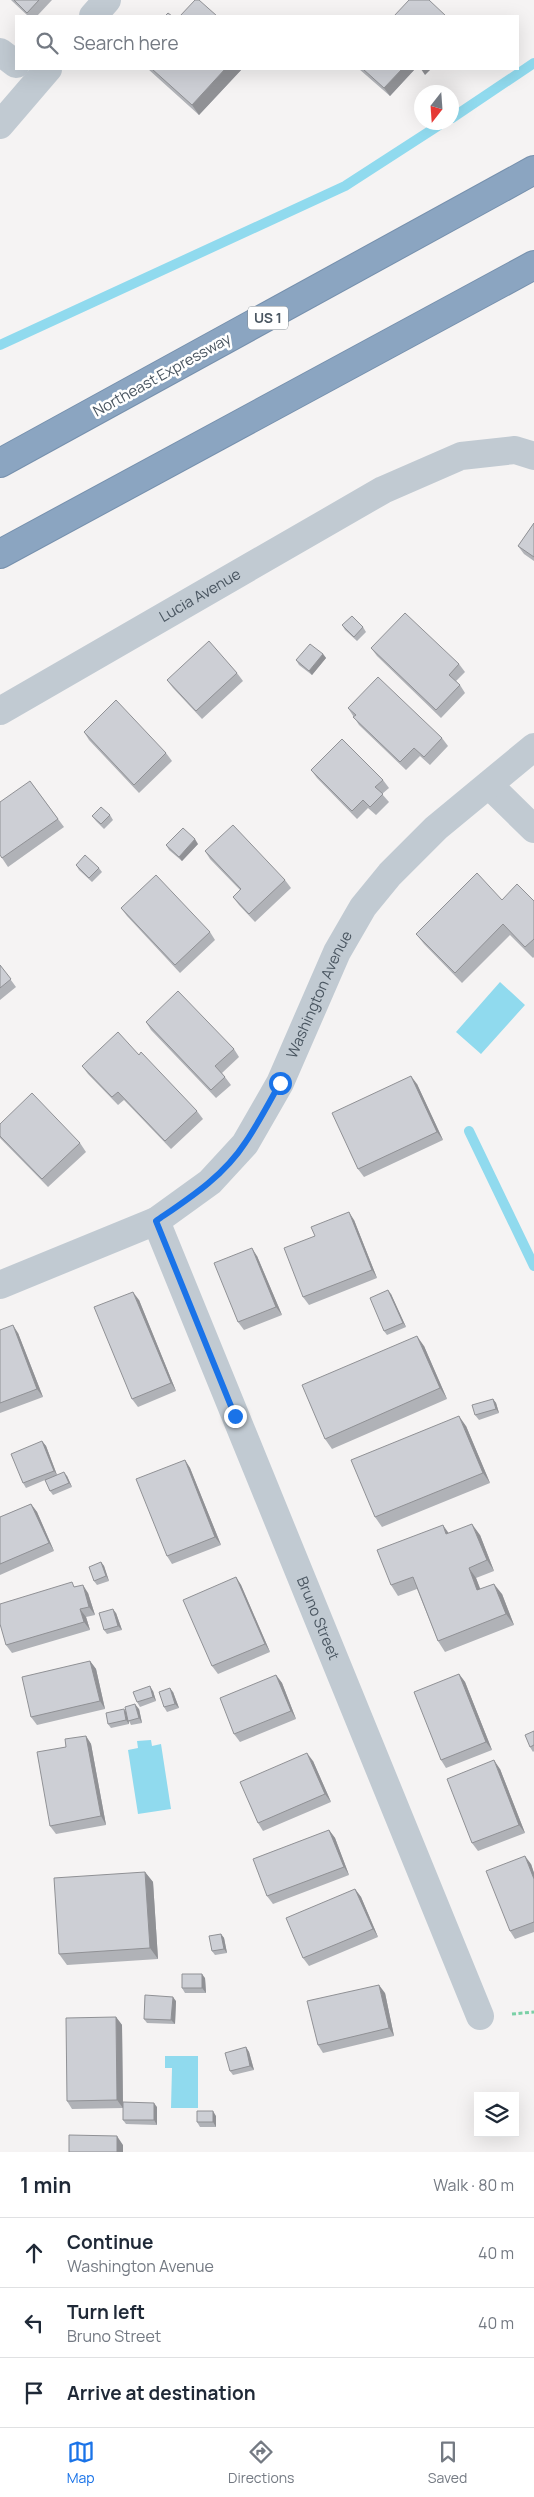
<!DOCTYPE html>
<meta charset="utf-8">
<style>
:root{--surface:#fff;--page:#f6f6f7;--text:#1f2937;--muted:#747a83;--line:#e0e1e3;--accent:#1a73e8}
body{margin:0;font-family:Manrope,sans-serif;background:var(--page);color:var(--text)}
.controls{position:absolute;right:15px;bottom:15px;display:grid;overflow:hidden;border-radius:0px;box-shadow:0 5px 20px #0002}
.controls button{width:45px;height:45px;display:grid;place-items:center;padding:0;border:0;border-bottom:1px solid var(--line);background:var(--surface);color:var(--text);font:25px sans-serif}
.compass{position:absolute;left:414px;top:85px;width:45px;height:45px;border-radius:50%;background:var(--surface);box-shadow:0 5px 20px #0002;rotate:197deg}
.stop{position:absolute;width:15px;height:15px;margin:-11px;border:4px solid #1a73e8;border-radius:50%;background:#fff}
.stop.end{background:#1a73e8;border-color:#fff;box-shadow:0 1px 5px #0008}
.list{margin:0;padding:0;list-style:none}
h2{display:flex;justify-content:space-between;align-items:center;height:65px;margin:0;padding:0 20px;font-size:21px}
h2 small{font-size:16px;font-weight:400;color:var(--muted)}
.list li{display:grid;grid-template-columns:32px 1fr auto;gap:15px;align-items:center;box-sizing:border-box;height:70px;padding:0 20px;border-top:1px solid var(--line)}
.list b{display:block;font-size:19px;white-space:nowrap}
.list p{margin:0;font-size:16px;white-space:nowrap;color:var(--muted)}
.list em{font-size:16px;font-style:normal;color:var(--muted)}
.icon{flex:none;width:28px;height:28px;fill:none;stroke:currentColor;stroke-width:2;stroke-linecap:round;stroke-linejoin:round}
.map{position:relative;flex:none;width:534px;height:2152px;overflow:hidden}
.search{position:absolute;background:var(--surface);box-shadow:0 5px 20px #0002;left:15px;right:15px;top:15px;height:55px;display:flex;align-items:center;gap:12px;box-sizing:border-box;padding:0 18px;border-radius:0px;color:var(--muted);font-size:19px}
.sheet{height:275px;background:var(--surface)}
nav{display:flex;justify-content:space-around;align-items:center;box-sizing:border-box;height:70px;border-top:1px solid var(--line);background:var(--surface);font-size:14px;color:var(--muted)}
nav a{display:grid;justify-items:center;gap:2px}
nav .on{color:var(--accent)}
.map>svg:first-child{display:block}
.water{fill:#90daee}
.lines{fill:none;stroke-linecap:round;stroke-linejoin:round}
.stream{stroke:#90daee;stroke-width:10}
.motorway-casing{stroke:#7690ad;stroke-width:30}
.path{stroke:#7ad0a6;stroke-width:3;stroke-dasharray:4 2.5;stroke-linecap:butt}
.minor{stroke:#c1cad2;stroke-width:28}
.tertiary{stroke:#c1cad2;stroke-width:28}
.motorway{stroke:#8ba5c1;stroke-width:28}
.wall{fill:#b0b2b7}
.shaded-wall{fill:#909195}
.building{fill:#cdcfd5;stroke:#909195}
.route{stroke:#1a73e8;stroke-width:6}
.labels{text-anchor:middle;stroke-width:5;stroke-linejoin:round;paint-order:stroke}
.shield{fill:#fff;stroke:#808990;stroke-width:1}
.shield-label{font-size:14px;font-weight:bold;fill:#4a5661}
.street-label{font-size:15px;fill:#4a5661;stroke:#fff}
</style>
<div class="map">
<svg width="534" height="2152" viewBox="0 0 534 2152">
<rect width="100%" height="100%" fill="#f5f3f3"/>
<!-- water -->
<path class="water" d="M500,982L525,1005L481,1054L456,1032Z
M151,1740L152,1746L161,1744L171,1809L138,1814L128,1750L138,1748L137,1741Z
M165,2056H198V2108H171L172,2068H165Z"/>
<g class="lines">
<!-- stream -->
<path class="stream" d="M452,118L534,63
M0,345L345,186L444,122
M469,1131L534,1266"/>
<defs>
<path id="motorway" d="M0,463L534,170
M0,554L534,265"/>
</defs>
<!-- motorway casing -->
<use href="#motorway" class="motorway-casing"/>
<!-- path -->
<path class="path" d="M512,2014L534,2012"/>
<!-- minor -->
<g class="minor">
<path d="M93,16L107,0"/>
<path d="M0,52L16,64"/>
<path d="M0,125L48,69"/>
<path id="s1" d="M0,711L383,490L461,456L515,450L534,456"/>
<path d="M489,785L534,829"/>
<path id="s2" d="M156,1221L480,2016"/>
</g>
<!-- tertiary -->
<path class="tertiary" id="s3" d="M0,1285L156,1221L210,1182L245,1144L280,1083L337,952L363,907L390,874L436,828L534,747"/>
<!-- motorway -->
<use href="#motorway" class="motorway"/>
</g>
<!-- wall -->
<path class="wall" d="M11,0H52L37,16H28Z
M148,69H242L199,115Z
M359,69H415L390,96Z
M534,523V561L524,554L518,546Z
M342,625L363,627L366,632L357,641L345,630Z
M371,648L459,664L465,672L456,681L460,685L465,693L441,718L377,656Z
M323,654L326,658L312,675L299,665L296,660Z
M237,673L243,681L202,719L173,688L167,680Z
M348,708L442,738L448,746L430,765L420,756L406,770L359,725Z
M84,732L166,753L172,761L139,793L89,740Z
M311,770L383,780L389,788L382,794L389,802L376,815L368,808L357,819L317,778Z
M30,781L64,827L8,867L0,855Z
M110,815L113,820L104,829L96,821L92,816Z
M198,844L182,861L169,850L166,845Z
M205,851L285,880L291,888L255,922L239,905L233,897L240,890L210,859Z
M76,865L99,868L102,872L92,882L79,870Z
M502,900L534,901V957L533,958L510,935L462,983L424,944L416,934Z
M121,908L210,932L215,940L180,973L127,916Z
M0,965L16,987L0,1000Z
M146,1022L234,1049L239,1057L222,1073L231,1085L216,1098L151,1030Z
M139,1055L197,1111L203,1119L171,1149L124,1100L118,1105L88,1074L82,1066Z
M417,1084L443,1140L364,1177L358,1169Z
M0,1124L80,1143L86,1152L48,1187L0,1138Z
M354,1220L377,1278L309,1305L303,1297L315,1236Z
M257,1256L282,1315L244,1330L238,1322Z
M391,1294L406,1327L387,1335L384,1331Z
M139,1300L176,1391L138,1407L132,1399Z
M0,1330L18,1333L43,1397L0,1413Z
M424,1346L447,1399L332,1449L325,1439Z
M493,1399L496,1403L499,1413L479,1420L475,1415Z
M466,1426L490,1483L382,1527L375,1517Z
M42,1441L46,1446L57,1475L67,1476L72,1487L53,1495L50,1491L45,1480L26,1488L23,1483Z
M185,1460L190,1468L221,1545L172,1564L167,1556Z
M31,1504L37,1512L54,1551L0,1575V1517Z
M449,1533L480,1535L494,1571L476,1578L480,1589L502,1594L514,1625L445,1652L438,1641L417,1589L398,1596L391,1585Z
M101,1562L104,1566L109,1581L97,1585L94,1581Z
M236,1577L241,1585L270,1652L218,1674L212,1666Z
M75,1587L88,1593L95,1615L86,1617L90,1630L12,1653L6,1645Z
M116,1613L122,1630L107,1634L104,1630Z
M90,1661L96,1669L105,1709L37,1725L31,1717Z
M459,1674L465,1682L492,1750L446,1768L441,1760Z
M276,1675L282,1683L296,1719L240,1742L234,1734Z
M153,1691L156,1701L140,1707L137,1702Z
M173,1692L179,1708L167,1712L164,1707Z
M139,1709L142,1723L131,1725L129,1721V1724L111,1728L108,1724L126,1712Z
M534,1731V1751L533,1752L530,1747Z
M86,1736L91,1744L106,1825L56,1834L50,1826L66,1747Z
M313,1761L331,1802L263,1831L258,1823Z
M500,1769L525,1833L478,1851L472,1843Z
M329,1830L335,1838L349,1875L273,1904L267,1896Z
M531,1864L534,1873V1932L515,1939L510,1931Z
M145,1872L153,1882L158,1959L67,1965L59,1954Z
M355,1889L361,1897L378,1937L309,1966L303,1958Z
M221,1934L224,1938L227,1953L215,1955L212,1951Z
M205,1978L206,1993H185L182,1988Z
M385,1993L394,2036L323,2053L318,2045Z
M176,2001L175,2024L147,2023L144,2019Z
M116,2017L122,2025L123,2108L72,2109L67,2101Z
M246,2047L249,2052L254,2070L233,2075L230,2071Z
M157,2107V2125L126,2124L123,2120Z
M216,2116V2127H200L197,2122Z"/>
<!-- shaded-wall -->
<path class="shaded-wall" d="M225,69H242L199,115L192,105Z
M402,69H415L390,96L384,88Z
M421,69H431L425,75Z
M323,654L326,658L312,675L309,671Z
M195,839L198,844L182,861L179,857Z
M411,1076L417,1084L443,1140L437,1132Z
M349,1212L354,1220L377,1278L372,1270Z
M252,1248L257,1256L282,1315L276,1307Z
M388,1290L391,1294L406,1327L403,1323Z
M133,1292L139,1300L176,1391L171,1383Z
M13,1325L18,1333L43,1397L37,1389Z
M417,1336L424,1346L447,1399L440,1388Z
M493,1399L496,1403L499,1413L496,1409Z
M459,1416L466,1426L490,1483L483,1473Z
M42,1441L46,1446L57,1475L54,1471Z
M185,1460L190,1468L221,1545L215,1537Z
M64,1472L67,1476L72,1487L69,1483Z
M31,1504L37,1512L54,1551L49,1543Z
M472,1524L480,1535L494,1571L487,1560Z
M443,1525L450,1535L446,1534Z
M101,1562L104,1566L109,1581L106,1576Z
M469,1568L476,1578L485,1601L477,1590Z
M236,1577L241,1585L270,1652L265,1644Z
M494,1584L502,1594L514,1625L506,1614Z
M83,1585L88,1593L95,1615L89,1607Z
M80,1609L86,1617L90,1630L84,1622Z
M113,1609L116,1613L122,1630L118,1626Z
M90,1661L96,1669L105,1709L100,1701Z
M459,1674L465,1682L492,1750L486,1742Z
M276,1675L282,1683L296,1719L291,1711Z
M150,1686L153,1691L156,1701L153,1697Z
M170,1688L173,1692L179,1708L175,1704Z
M135,1704L139,1709L142,1723L139,1718Z
M124,1709L127,1713L129,1724L126,1720Z
M86,1736L91,1744L106,1825L101,1816Z
M307,1753L313,1761L331,1802L325,1794Z
M494,1760L500,1769L525,1833L519,1825Z
M329,1830L335,1838L349,1875L344,1867Z
M525,1856L531,1864L534,1873V1879Z
M145,1872L153,1882L158,1959L150,1948Z
M355,1889L361,1897L378,1937L373,1929Z
M221,1934L224,1938L227,1953L224,1949Z
M202,1974L205,1978L206,1993L202,1988Z
M379,1985L385,1993L394,2036L389,2028Z
M173,1997L176,2001L175,2024L171,2020Z
M116,2017L122,2025L123,2108L117,2100Z
M246,2047L249,2052L254,2070L250,2066Z
M154,2103L157,2107V2125L154,2120Z
M213,2111L216,2116V2127L213,2122Z
M117,2136L123,2145V2152H117Z"/>
<!-- building -->
<path class="building" d="M14,0H39L27,13Z
M195,0H199L217,16H180Z
M409,0H429L446,16H394Z
M168,13L172,16H165Z
M152,69H225L192,105Z
M363,69H402L384,88Z
M534,523V557L518,546Z
M405,613L459,664L449,675L460,685L436,710L371,648Z
M352,616L363,627L354,637L342,625Z
M209,641L237,673L196,711L167,680Z
M310,644L323,654L309,671L296,660Z
M378,677L442,738L424,757L414,748L400,762L353,717L356,715L348,708Z
M116,700L166,753L134,785L84,732Z
M342,739L383,780L375,787L383,794L370,807L363,800L352,811L311,770Z
M30,781L58,819L2,858L0,855V802Z
M101,807L110,815L101,824L92,816Z
M233,825L285,880L249,914L233,897L241,889L205,851Z
M183,828L195,839L179,857L166,845Z
M85,855L99,868L89,878L76,865Z
M477,873L502,900L517,884L534,901V939L525,947L503,924L455,973L416,934Z
M156,875L210,932L175,965L121,908Z
M0,965L11,979L0,988Z
M178,991L234,1049L215,1066L225,1077L211,1090L146,1022Z
M118,1032L139,1055L141,1052L197,1111L165,1141L118,1092L112,1097L82,1066Z
M411,1076L437,1132L358,1169L332,1113Z
M32,1093L80,1143L42,1179L0,1136V1124Z
M349,1212L372,1270L303,1297L284,1248L315,1236L311,1227Z
M252,1248L276,1307L238,1322L214,1263Z
M388,1290L403,1323L384,1331L370,1298Z
M133,1292L171,1383L132,1399L94,1307Z
M13,1325L37,1389L0,1403V1330Z
M417,1336L440,1388L325,1439L302,1385Z
M493,1399L496,1409L475,1415L472,1405Z
M459,1416L483,1473L375,1517L351,1460Z
M42,1441L54,1471L23,1483L11,1454Z
M185,1460L215,1537L167,1556L136,1479Z
M64,1472L69,1483L50,1491L45,1480Z
M31,1504L49,1543L0,1564V1517Z
M472,1524L487,1560L469,1568L477,1590L494,1584L506,1614L438,1641L413,1577L391,1585L377,1550L443,1525L446,1534Z
M101,1562L106,1576L94,1581L89,1567Z
M236,1577L265,1644L212,1666L183,1600Z
M72,1582L74,1587L83,1585L89,1607L80,1609L84,1622L6,1645L0,1624V1604Z
M113,1609L118,1626L104,1630L99,1613Z
M90,1661L100,1701L31,1717L22,1677Z
M459,1674L486,1742L441,1760L414,1692Z
M276,1675L291,1711L234,1734L220,1698Z
M150,1686L153,1697L137,1702L133,1692Z
M170,1688L175,1704L164,1707L159,1692Z
M135,1704L139,1718L128,1721L125,1707Z
M124,1709L126,1720L108,1724L106,1713Z
M534,1731V1745L530,1747L525,1735Z
M86,1736L101,1816L50,1826L37,1752L66,1747L65,1739Z
M307,1753L325,1794L258,1823L240,1782Z
M494,1760L519,1825L472,1843L447,1779Z
M329,1830L344,1867L267,1896L253,1859Z
M525,1856L534,1879V1922L510,1931L486,1871Z
M145,1872L150,1948L59,1954L54,1878Z
M355,1889L373,1929L303,1958L286,1918Z
M221,1934L224,1949L212,1951L209,1936Z
M182,1974H202V1988H182Z
M379,1985L389,2028L318,2045L307,2001Z
M145,1995L173,1997L171,2020L144,2019Z
M116,2017L117,2100L67,2101L66,2018Z
M246,2047L250,2066L230,2071L225,2053Z
M123,2102L154,2103V2120H123Z
M197,2111H213V2122H197Z
M69,2135L117,2136V2152H69Z"/>
<g class="lines">
<!-- route -->
<path class="route" d="M235,1416L156,1221C188,1199 223,1177 245,1143C258,1124 269,1103 280,1083"/>
</g>
<g class="labels">
<!-- shield labels -->
<rect class="shield" x="248" y="306.5" width="40" height="23" rx="4"/>
<g class="shield-label">
<text x="268" y="323">US 1</text>
</g>
<!-- street labels -->
<g class="street-label">
<text transform="translate(162 375) rotate(-29)" y="5">Northeast Expressway</text>
<text dy="5" stroke="none"><textPath href="#s1" startOffset="231">Lucia Avenue</textPath></text>
<text dy="5" stroke="none"><textPath href="#s3" startOffset="454">Washington Avenue</textPath></text>
<text dy="5" stroke="none"><textPath href="#s2" startOffset="429">Bruno Street</textPath></text>
</g>
</g>
</svg>
<div class="controls">
<button><svg class="icon" aria-label="layers" viewBox="0 0 24 24"><path d="M12 4l9 5-9 5-9-5zM3 14l9 5 9-5"/></svg></button>
</div>
<svg class="compass" viewBox="-18 -18 36 36"><path d="M0-13l5 13h-10z" fill="#e53935"/><path d="M0 13l5-13h-10z" fill="#747a83"/></svg>
<div class="stop" style="left:280px;top:1083px"></div>
<div class="stop end" style="left:235px;top:1416px"></div>
<div class="search"><svg class="icon" aria-label="search" viewBox="0 0 24 24"><circle cx="10" cy="10" r="6"/><path d="M15 15l6 6"/></svg>Search here</div>
</div>
<section class="sheet">
<h2>1 min<small>Walk · 80 m</small></h2>
<ul class="list">
<li><svg class="icon" aria-label="ahead" viewBox="0 0 24 24"><path d="M12 20V5M6 11l6-6 6 6"/></svg><div><b>Continue</b><p>Washington Avenue</p></div><em>40 m</em></li>
<li><svg class="icon" aria-label="left" viewBox="0 0 24 24"><path d="M17 20v-9H6M10 6l-5 5 5 5"/></svg><div><b>Turn left</b><p>Bruno Street</p></div><em>40 m</em></li>
<li><svg class="icon" aria-label="arrive" viewBox="0 0 24 24"><path d="M6 21V4h12l-3 4 3 4H6"/></svg><div><b>Arrive at destination</b></div></li>
</ul>
</section>
<nav>
<a class="on"><svg class="icon" aria-label="map" viewBox="0 0 24 24"><path d="M3 6l6-2 6 2 6-2v14l-6 2-6-2-6 2zM9 4v14M15 6v14"/></svg>Map</a>
<a><svg class="icon" aria-label="directions" viewBox="0 0 24 24"><path d="M12 3l9 9-9 9-9-9zM9 14v-3h6M13 9l2 2-2 2"/></svg>Directions</a>
<a><svg class="icon" aria-label="saved" viewBox="0 0 24 24"><path d="M7 4h10v16l-5-4-5 4z"/></svg>Saved</a>
</nav>
